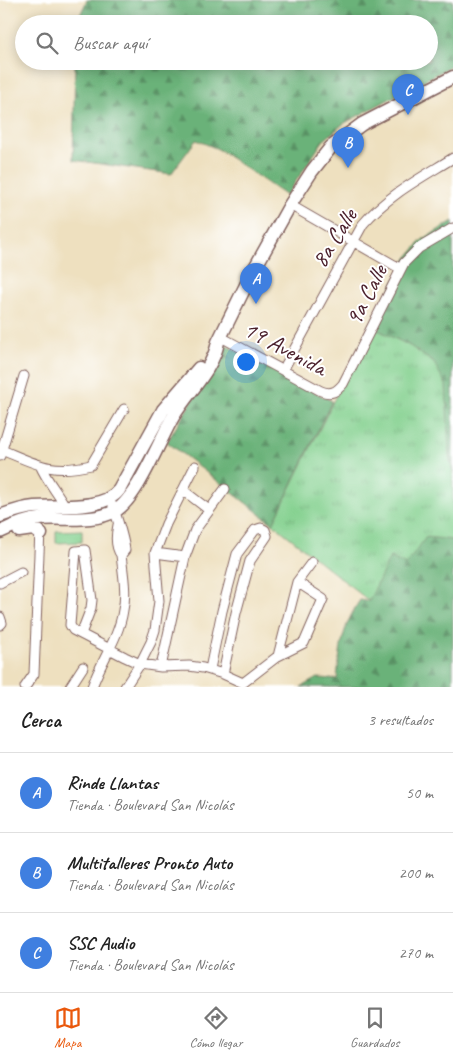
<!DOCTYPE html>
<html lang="es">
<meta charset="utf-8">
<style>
:root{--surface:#fff;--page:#f2f2f2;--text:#222;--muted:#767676;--line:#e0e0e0;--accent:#ea580c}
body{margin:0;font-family:Caveat,sans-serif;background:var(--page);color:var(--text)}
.you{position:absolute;left:245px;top:361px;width:18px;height:18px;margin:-12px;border:4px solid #fff;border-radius:50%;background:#1a73e8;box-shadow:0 0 0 8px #1a73e833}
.badge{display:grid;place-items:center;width:32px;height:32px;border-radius:50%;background:var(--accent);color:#fff;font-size:16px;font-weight:700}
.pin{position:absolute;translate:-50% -41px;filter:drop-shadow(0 1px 2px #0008)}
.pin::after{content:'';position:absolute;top:26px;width:18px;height:15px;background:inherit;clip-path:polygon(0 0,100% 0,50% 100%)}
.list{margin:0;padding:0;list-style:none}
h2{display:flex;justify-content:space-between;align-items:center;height:65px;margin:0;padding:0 20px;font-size:21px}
h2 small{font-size:16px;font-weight:400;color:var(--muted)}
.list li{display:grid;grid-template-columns:32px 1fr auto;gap:15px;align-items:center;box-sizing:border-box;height:80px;padding:0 20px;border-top:1px solid var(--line)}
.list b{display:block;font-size:19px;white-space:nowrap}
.list p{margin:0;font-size:16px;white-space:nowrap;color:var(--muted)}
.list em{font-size:16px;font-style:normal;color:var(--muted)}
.icon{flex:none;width:28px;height:28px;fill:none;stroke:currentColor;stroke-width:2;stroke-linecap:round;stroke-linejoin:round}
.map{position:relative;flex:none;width:453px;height:687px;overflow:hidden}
.search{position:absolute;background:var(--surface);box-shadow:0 2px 12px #0003;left:15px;right:15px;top:15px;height:55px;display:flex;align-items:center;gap:12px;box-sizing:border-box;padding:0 18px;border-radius:28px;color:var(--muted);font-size:19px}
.sheet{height:305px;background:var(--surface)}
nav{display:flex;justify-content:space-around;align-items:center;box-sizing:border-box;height:70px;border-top:1px solid var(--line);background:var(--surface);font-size:14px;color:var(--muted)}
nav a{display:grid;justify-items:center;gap:2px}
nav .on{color:var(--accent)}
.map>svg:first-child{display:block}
.green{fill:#83d08e;stroke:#66785c}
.forest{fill:url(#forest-firs);stroke:#5a6852}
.park{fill:url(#park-tufts);stroke:#66785c}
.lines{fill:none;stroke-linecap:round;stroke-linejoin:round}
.street-casing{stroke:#83635f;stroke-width:11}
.secondary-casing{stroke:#83635f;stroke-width:15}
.street{stroke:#fff;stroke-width:9}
.secondary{stroke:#fff;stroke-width:12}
.labels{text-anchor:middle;stroke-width:4;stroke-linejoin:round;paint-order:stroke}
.street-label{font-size:24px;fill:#4a1f2b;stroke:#fff}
</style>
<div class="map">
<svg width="453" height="687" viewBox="0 0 453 687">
<defs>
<pattern id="forest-firs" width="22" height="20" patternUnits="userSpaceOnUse" patternTransform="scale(1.25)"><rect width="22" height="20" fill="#6ab279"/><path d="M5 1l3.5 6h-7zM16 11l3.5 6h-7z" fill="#599063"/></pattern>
<pattern id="park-tufts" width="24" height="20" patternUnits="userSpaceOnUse" patternTransform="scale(1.25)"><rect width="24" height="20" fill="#83d08e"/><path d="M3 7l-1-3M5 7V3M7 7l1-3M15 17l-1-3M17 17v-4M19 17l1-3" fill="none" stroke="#73b27b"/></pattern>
</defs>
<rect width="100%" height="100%" fill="#fff"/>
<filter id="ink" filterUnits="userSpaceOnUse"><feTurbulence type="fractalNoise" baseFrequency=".02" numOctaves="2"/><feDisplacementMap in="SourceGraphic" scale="10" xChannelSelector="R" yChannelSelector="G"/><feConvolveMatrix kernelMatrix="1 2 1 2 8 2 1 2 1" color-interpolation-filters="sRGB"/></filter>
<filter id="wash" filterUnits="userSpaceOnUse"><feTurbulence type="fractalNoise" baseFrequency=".0096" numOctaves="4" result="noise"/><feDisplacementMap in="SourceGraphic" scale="20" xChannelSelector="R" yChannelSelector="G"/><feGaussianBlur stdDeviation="1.12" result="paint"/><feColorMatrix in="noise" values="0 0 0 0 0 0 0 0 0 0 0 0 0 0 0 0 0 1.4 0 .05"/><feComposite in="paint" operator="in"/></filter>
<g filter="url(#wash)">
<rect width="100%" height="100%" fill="#eee0bf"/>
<!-- green -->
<path class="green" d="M82,530V542L56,543V531Z"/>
<!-- forest -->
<path class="forest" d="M87,0H453V65L343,124L323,141L286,196L218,149L196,140L171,174L73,160L75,61H429V24H76Z
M453,221V474L434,363L410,346L370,326L407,258L422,240Z
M226,345L332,401L273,524L167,442Z
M426,537L453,540V687H301L317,678L337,679C340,648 342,627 360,600L369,601L390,556Z"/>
<!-- park -->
<path class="park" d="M370,326L410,346L434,363L446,385L449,455L453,474V540L426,537L406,565L390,557L369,601L273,524Z"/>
</g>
<g filter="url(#ink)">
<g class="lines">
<defs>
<path id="street" d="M290,205L401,269
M221,337L321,391C331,395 336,392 343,384L404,263L419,248L453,228
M283,370L363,224C388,195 421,178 453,158
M2,450C38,465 52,474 91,465L124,409
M0,456L24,376
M40,465C47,481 57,492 65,506
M183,490L209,510
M113,506C118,521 123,535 125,550L121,555
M155,553L185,557
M0,583L21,572
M0,617L2,623L0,625
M81,634L91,608L92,600L85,550L76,551L70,625L73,630L125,657L140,664L161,667L189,666L203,668L223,674L243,683L278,656L304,643L323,599L297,582
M278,656L297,582L312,562
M161,667L185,557L195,530L225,489
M210,669L222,611L237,554L255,530L261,528L265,530L267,536L250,561L236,613L223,674
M25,687L34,674L40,530
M70,687L83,667
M92,687C101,661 119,638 123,610C127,593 123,573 121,555C115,547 116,534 118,525
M125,687L140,664L151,642L155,630L159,601L155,553L166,524L195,466"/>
<path id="secondary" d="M0,516C11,512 22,508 34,507C59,505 103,511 119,490L163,410L199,368
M19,531L33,529L41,534
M0,532C12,526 26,520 40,519C64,517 93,523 115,511C137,499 160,439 173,417C187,393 213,370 218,342L252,273L290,205L312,171L331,147L362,124L453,77"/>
</defs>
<!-- street casing -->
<use href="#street" class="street-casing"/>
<!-- secondary casing -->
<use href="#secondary" class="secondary-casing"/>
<!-- street -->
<use href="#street" class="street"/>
<!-- secondary -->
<use href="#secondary" class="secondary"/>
</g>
</g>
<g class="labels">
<!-- street labels -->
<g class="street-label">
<text transform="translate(334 238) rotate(-58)" y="8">8a Calle</text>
<text transform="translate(366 295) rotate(-63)" y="8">9a Calle</text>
<text transform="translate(285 348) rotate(28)" y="8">19 Avenida</text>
</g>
</g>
</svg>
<div class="you"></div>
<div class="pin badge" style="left:256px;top:304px;background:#3f7fe0">A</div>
<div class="pin badge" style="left:348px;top:168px;background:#3f7fe0">B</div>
<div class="pin badge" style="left:408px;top:115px;background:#3f7fe0">C</div>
<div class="search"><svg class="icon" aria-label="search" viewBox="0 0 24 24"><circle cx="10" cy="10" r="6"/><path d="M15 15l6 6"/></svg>Buscar aquí</div>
</div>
<section class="sheet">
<h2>Cerca<small>3 resultados</small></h2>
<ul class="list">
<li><span class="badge" style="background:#3f7fe0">A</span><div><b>Rinde Llantas</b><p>Tienda · Boulevard San Nicolás</p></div><em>50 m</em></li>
<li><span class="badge" style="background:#3f7fe0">B</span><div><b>Multitalleres Pronto Auto</b><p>Tienda · Boulevard San Nicolás</p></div><em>200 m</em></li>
<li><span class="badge" style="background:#3f7fe0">C</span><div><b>SSC Audio</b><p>Tienda · Boulevard San Nicolás</p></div><em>270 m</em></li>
</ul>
</section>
<nav>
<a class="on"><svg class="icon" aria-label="map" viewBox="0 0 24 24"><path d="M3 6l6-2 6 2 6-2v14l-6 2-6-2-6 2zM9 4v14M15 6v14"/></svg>Mapa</a>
<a><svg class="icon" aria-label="directions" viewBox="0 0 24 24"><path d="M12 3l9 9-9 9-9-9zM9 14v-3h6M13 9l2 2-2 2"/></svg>Cómo llegar</a>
<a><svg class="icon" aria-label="saved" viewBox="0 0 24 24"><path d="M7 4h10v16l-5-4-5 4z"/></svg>Guardados</a>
</nav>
